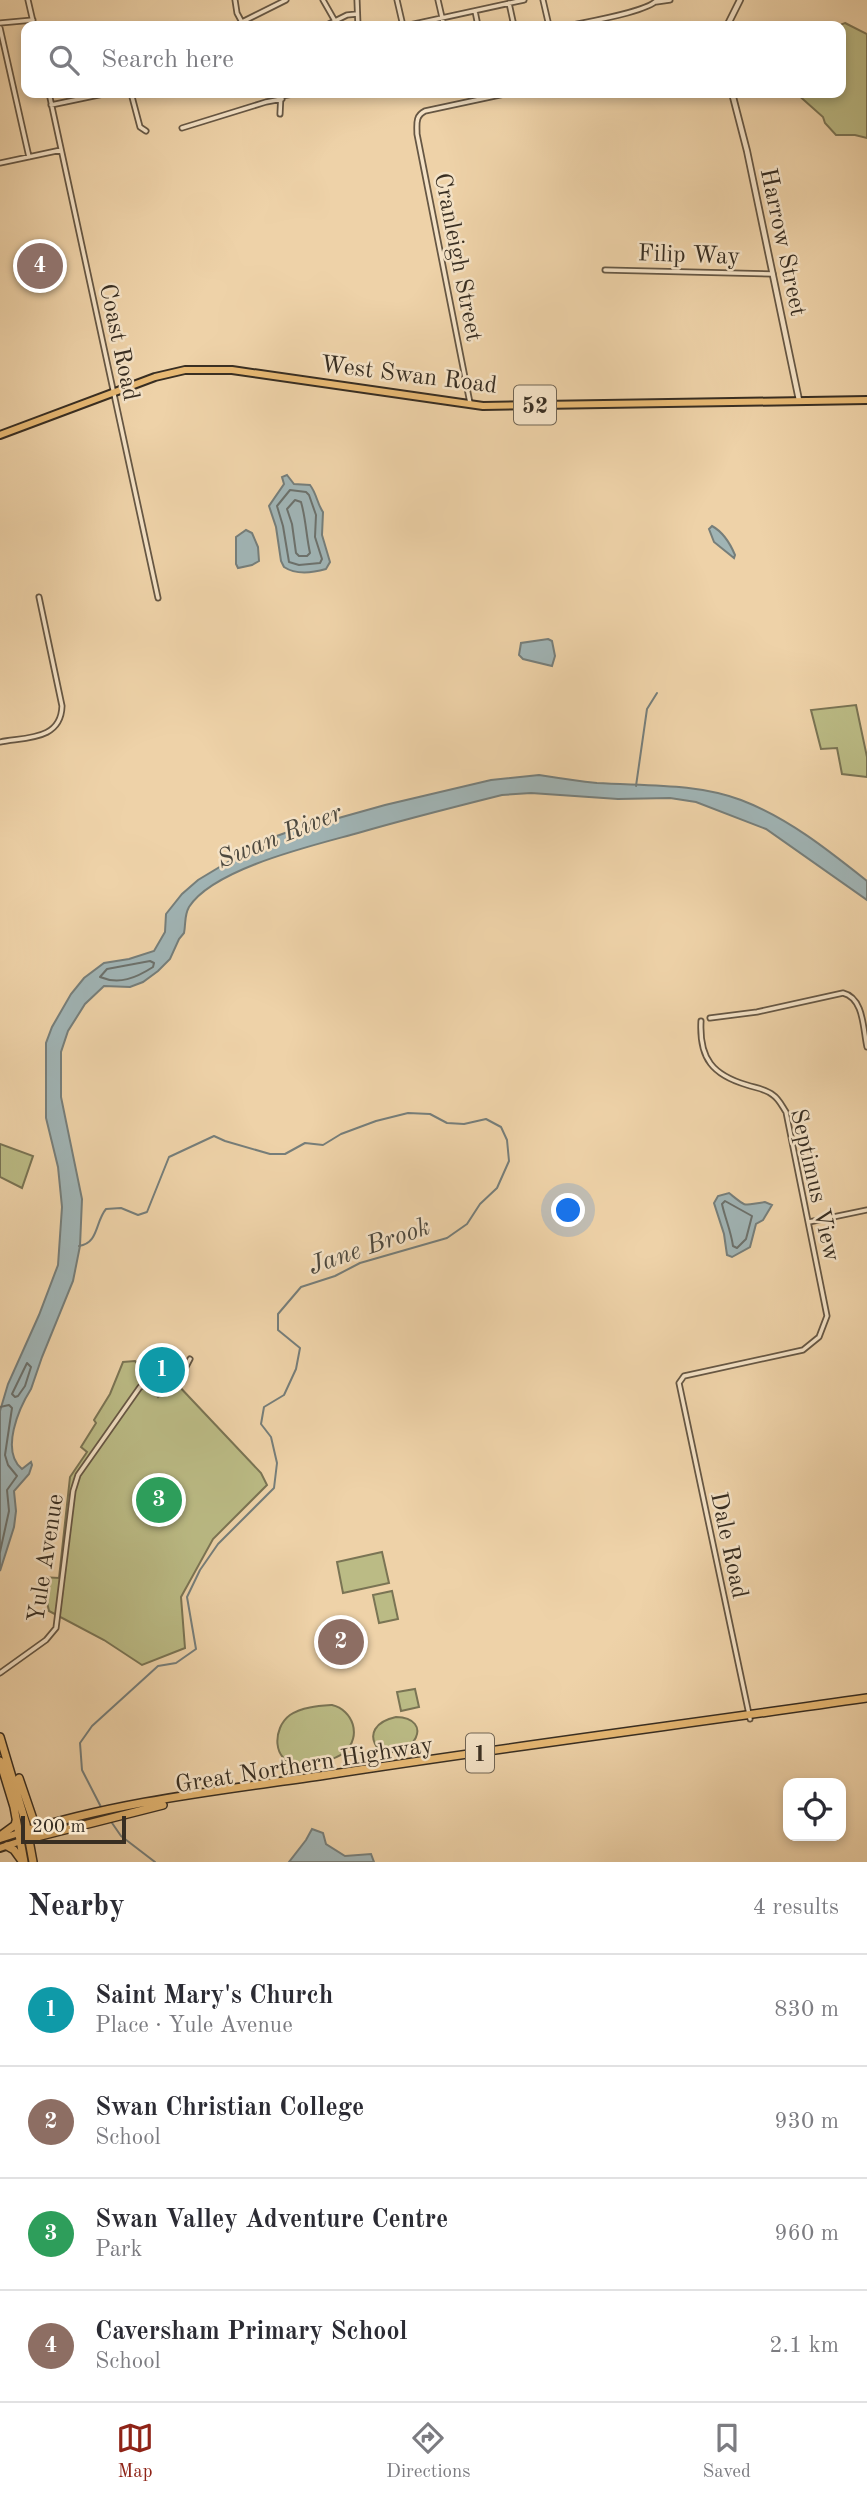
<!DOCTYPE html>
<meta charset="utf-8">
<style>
:root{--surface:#fff;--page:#f2f2f3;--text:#2b2b33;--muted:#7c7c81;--line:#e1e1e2;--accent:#8f2418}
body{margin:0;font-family:"Old Standard TT",serif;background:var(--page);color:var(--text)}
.controls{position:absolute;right:21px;bottom:21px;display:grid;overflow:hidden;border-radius:14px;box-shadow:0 4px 10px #0003}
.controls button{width:63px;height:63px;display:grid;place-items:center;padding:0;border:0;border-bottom:2px solid var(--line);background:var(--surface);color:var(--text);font:35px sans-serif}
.scale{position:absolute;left:21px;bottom:18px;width:105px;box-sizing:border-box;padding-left:7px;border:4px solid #382e22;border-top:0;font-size:19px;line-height:24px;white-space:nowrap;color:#382e22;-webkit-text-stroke:5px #f4e2c6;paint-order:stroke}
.you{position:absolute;left:569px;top:1211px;width:24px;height:24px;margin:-18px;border:5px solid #fff;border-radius:50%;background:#1a73e8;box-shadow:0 0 0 10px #1a73e833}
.badge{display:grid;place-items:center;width:46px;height:46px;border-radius:50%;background:var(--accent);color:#fff;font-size:23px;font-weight:700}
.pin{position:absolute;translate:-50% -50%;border:4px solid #fff;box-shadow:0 2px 7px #0006}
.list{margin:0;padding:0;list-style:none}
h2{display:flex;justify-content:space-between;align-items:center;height:91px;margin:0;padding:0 28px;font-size:30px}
h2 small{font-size:23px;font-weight:400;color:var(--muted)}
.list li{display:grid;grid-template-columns:46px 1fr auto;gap:21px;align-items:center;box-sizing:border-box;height:112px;padding:0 28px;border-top:2px solid var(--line)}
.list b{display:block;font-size:26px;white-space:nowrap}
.list p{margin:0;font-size:23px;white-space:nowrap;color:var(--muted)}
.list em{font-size:23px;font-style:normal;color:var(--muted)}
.icon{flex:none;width:38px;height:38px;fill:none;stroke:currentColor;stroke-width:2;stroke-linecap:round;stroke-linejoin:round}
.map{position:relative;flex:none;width:867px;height:1862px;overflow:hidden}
.search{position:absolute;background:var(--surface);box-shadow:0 4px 10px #0003;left:21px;right:21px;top:21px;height:77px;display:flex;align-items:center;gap:18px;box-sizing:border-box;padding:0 24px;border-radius:14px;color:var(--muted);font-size:26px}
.sheet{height:539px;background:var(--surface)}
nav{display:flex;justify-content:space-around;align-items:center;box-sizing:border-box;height:98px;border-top:2px solid var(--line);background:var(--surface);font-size:19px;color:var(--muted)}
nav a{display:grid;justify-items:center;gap:4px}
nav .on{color:var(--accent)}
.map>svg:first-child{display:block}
.green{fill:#bbbb85;stroke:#7a7454;stroke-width:2}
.water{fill:#a0b4b5;stroke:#767e7a;stroke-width:2}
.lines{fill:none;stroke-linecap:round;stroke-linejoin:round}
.shore{stroke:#6c716c;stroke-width:2}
.stream{stroke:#767e7a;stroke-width:2}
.minor-casing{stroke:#665744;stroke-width:7}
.tertiary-casing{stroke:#665744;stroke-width:8}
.primary-casing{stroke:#382e22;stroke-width:10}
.trunk-casing{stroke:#382e22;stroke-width:10}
.minor{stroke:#f4e2c6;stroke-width:3.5}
.tertiary{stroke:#f4e2c6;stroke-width:4.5}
.primary{stroke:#e7b974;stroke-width:6}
.trunk{stroke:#e7b974;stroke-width:7}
.labels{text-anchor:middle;stroke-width:5;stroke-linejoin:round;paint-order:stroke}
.shield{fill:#f4e2c6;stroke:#706453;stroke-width:2}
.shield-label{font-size:23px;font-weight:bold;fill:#382e22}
.street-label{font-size:24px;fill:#382e22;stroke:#f4e2c6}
.water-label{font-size:26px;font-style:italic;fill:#4d493f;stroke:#f4e2c6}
</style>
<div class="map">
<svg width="867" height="1862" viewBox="0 0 867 1862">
<rect width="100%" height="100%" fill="#eed2a8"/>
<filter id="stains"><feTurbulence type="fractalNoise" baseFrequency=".00286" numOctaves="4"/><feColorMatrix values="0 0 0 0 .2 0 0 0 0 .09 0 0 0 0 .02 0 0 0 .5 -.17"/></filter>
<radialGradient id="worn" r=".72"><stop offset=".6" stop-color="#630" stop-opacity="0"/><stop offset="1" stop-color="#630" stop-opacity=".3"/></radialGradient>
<!-- green -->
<path class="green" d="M845,23L867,34V138L855,135H836L825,123L823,117L796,93H841V26H837Z
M856,705L867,757V777L842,774L837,748L821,749L811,710Z
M0,1144L33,1156L22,1188L0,1177Z
M135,1361L146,1373L144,1382L158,1397L175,1382L261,1473L267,1485L213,1539L181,1597L185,1648L142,1665L104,1640L49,1611L41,1577L59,1578L70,1477L87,1452L81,1447L96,1423L94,1420L110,1394L123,1362Z
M382,1552L389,1583L343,1593L337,1562Z
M392,1591L398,1619L379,1623L373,1595Z
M415,1689L419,1707L401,1711L397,1692Z
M332,1705C353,1710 362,1736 345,1752C334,1761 312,1765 298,1764C272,1763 272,1728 290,1715C302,1707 318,1706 332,1705Z
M396,1717C435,1718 415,1760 380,1751C365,1734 377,1721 396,1717Z"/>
<!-- water -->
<path class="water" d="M287,475L294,484L310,485C317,494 317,504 323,512L322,535L330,562L326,569C312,573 296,575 284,567L281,561L276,527L269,506L284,484L282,477Z
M712,526C723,532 730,543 735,555L734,558L714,542L709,529Z
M246,530L252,533L258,547L259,561L252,565L238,568L236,564V537Z
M548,639L552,641L555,656L552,666L523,659L519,655L521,643Z
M539,775C558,778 578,781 597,783C646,786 695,783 741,800C788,818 828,850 867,881V900L766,829L696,802L670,798L618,799L531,793L502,795C454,807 406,819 358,833C315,845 214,868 189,907C184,916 186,923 184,933L179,939L170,959L158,971L143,982L130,987L104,986L85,1004L68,1031L61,1052V1097L82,1199L80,1246L73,1281L42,1357L31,1389C19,1408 0,1451 22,1469L31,1462L32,1465L29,1474L14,1491L16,1511L14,1527L0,1571V1411L8,1384L39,1315L58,1265L62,1207L58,1167L46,1118V1043L52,1027L71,994L84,978L104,963L129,959L154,951L165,932L166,914L182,894L198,880L263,841L285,833L385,805L491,780Z
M729,1193C749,1209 742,1205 765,1202L772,1205L763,1220L756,1224L750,1247L732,1257L727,1255L724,1234L714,1203L718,1196Z
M312,1829L323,1833L326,1844L345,1856L371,1854L374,1862H289L306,1840Z"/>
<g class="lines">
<!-- shore -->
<path class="shore" d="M290,490L306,492L309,495L316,515L315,537L322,559L320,563L299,565L289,562L283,526L277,506Z
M295,500L301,502C306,519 306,535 310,553L307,556H299L296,553L292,524L287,509Z
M150,961L154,963L153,967C136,978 119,985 100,977L107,969Z
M725,1201L752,1216L746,1239L737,1248L733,1246C731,1231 725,1218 722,1204Z
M27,1363L31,1367L25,1386L18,1396L15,1397L12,1394Z
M0,1407L9,1405L12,1408L5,1455L8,1465L17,1476L7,1490L9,1511L0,1552"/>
<!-- stream -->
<path class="stream" d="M636,786L647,709L657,693
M79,1246C99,1243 95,1222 106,1209L121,1208L138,1215L147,1212L169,1157L214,1136L225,1141L270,1154H285L305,1143L323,1145L341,1134L376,1121L408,1113L430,1114L447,1123L464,1124L486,1119L501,1127L507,1140L509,1161L497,1188L480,1204L467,1224L447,1238L360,1263L335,1276L301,1287L278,1314V1330L300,1348L296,1369L284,1395L264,1407L261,1424L271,1437L277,1463L274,1488L218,1544L200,1570L187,1597L196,1649L176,1663L158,1666L92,1726L80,1743L82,1770L101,1807
M110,1820L121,1836L155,1862"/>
<defs>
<path id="minor" d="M28,0L34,26
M235,0L237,13L244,26
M323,0L335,21
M357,0L358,26
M397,0L403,26
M438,0L444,26
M543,0L549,26
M656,2L670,0
M509,3L514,26
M475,11L478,26
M242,22L286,0
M0,23L33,20
M325,26L347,15L357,14
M405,26L524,0
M568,26C585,22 648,12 657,0
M0,28L29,157
M49,93L158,598
M131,93L140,127L146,131
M282,96L298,93
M51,105L108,93
M280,114L281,93
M182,128L266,102L282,99
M0,163L61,150
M605,270L773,274
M470,403L417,134C417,124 415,116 425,111L509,93
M0,742C27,737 61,740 62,706L39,597
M710,1018L757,1012L843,993C864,998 863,1029 867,1047
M701,1021C699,1059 713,1075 747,1085C756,1088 766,1089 773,1095C779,1099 782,1106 786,1112L827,1316L819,1337L803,1350L684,1376L679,1383L750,1719
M809,1222L867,1210
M0,1673L46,1640L56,1628L73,1491L78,1475L140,1387L150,1384L163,1392L182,1374L190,1359"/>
<path id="tertiary" d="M727,26L740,0
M732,93L747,151L799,400"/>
<path id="primary" d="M0,435L155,377L185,370H232L483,406L867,400
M0,1839L19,1833
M0,1848L21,1841"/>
<path id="trunk" d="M0,1737L26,1824L33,1862
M0,1761L14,1807L24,1862
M19,1778L34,1822L42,1825
M19,1833C118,1801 224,1790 326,1775C506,1747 687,1724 867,1698
M0,1836L15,1825L16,1821
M21,1841L163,1805
M7,1846L14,1850L22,1861"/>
</defs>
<!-- minor casing -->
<use href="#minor" class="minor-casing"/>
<!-- tertiary casing -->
<use href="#tertiary" class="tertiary-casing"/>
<!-- primary casing -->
<use href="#primary" class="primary-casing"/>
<!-- trunk casing -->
<use href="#trunk" class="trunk-casing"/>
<!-- minor -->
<use href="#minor" class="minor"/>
<!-- tertiary -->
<use href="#tertiary" class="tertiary"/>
<!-- primary -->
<use href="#primary" class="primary"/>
<!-- trunk -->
<use href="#trunk" class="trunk"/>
</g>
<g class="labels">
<!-- shield labels -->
<g class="shield">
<rect x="514" y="385.5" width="42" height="39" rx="5"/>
<rect x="466" y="1733.5" width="28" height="39" rx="5"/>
</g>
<g class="shield-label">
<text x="535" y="413">52</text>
<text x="480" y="1761">1</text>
</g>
<!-- street labels -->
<g class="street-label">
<text transform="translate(784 242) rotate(78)" y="8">Harrow Street</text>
<text transform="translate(689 254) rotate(2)" y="8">Filip Way</text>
<text transform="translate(459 257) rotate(79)" y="8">Cranleigh Street</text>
<text transform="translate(120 342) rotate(78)" y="8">Coast Road</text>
<text transform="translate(409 374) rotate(7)" y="8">West Swan Road</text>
<text transform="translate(816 1185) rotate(77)" y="8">Septimus View</text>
<text transform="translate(730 1545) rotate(78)" y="8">Dale Road</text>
<text transform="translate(45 1558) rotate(-81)" y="8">Yule Avenue</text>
<text transform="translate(304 1764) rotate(-9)" y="8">Great Northern Highway</text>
</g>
<!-- water labels -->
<g class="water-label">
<text transform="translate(279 835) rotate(-22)" y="9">Swan River</text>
<text transform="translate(369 1245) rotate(-19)" y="9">Jane Brook</text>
</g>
</g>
<rect width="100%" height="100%" filter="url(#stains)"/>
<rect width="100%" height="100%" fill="url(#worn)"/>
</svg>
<div class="controls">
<button><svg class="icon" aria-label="locate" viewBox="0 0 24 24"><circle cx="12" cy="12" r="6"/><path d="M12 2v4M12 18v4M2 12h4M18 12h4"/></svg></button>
</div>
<div class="scale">200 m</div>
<div class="you"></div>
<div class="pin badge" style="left:162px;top:1370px;background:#0f9aa8">1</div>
<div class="pin badge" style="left:341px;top:1642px;background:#8d6e63">2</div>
<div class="pin badge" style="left:159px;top:1500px;background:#2e9e5b">3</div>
<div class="pin badge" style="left:40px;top:266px;background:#8d6e63">4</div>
<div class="search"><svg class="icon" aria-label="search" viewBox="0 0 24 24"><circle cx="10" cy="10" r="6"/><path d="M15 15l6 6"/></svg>Search here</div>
</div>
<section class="sheet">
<h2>Nearby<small>4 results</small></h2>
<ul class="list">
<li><span class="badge" style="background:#0f9aa8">1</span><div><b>Saint Mary's Church</b><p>Place · Yule Avenue</p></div><em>830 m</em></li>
<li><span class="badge" style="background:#8d6e63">2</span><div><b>Swan Christian College</b><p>School</p></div><em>930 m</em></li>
<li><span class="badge" style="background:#2e9e5b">3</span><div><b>Swan Valley Adventure Centre</b><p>Park</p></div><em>960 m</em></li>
<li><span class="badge" style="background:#8d6e63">4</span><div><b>Caversham Primary School</b><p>School</p></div><em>2.1 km</em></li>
</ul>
</section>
<nav>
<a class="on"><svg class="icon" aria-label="map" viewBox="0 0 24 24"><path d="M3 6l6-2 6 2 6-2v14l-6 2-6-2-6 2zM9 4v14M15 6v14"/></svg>Map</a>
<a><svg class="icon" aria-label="directions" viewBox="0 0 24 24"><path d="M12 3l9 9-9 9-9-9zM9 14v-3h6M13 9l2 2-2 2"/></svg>Directions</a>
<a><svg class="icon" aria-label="saved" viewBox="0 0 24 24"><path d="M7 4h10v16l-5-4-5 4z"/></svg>Saved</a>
</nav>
